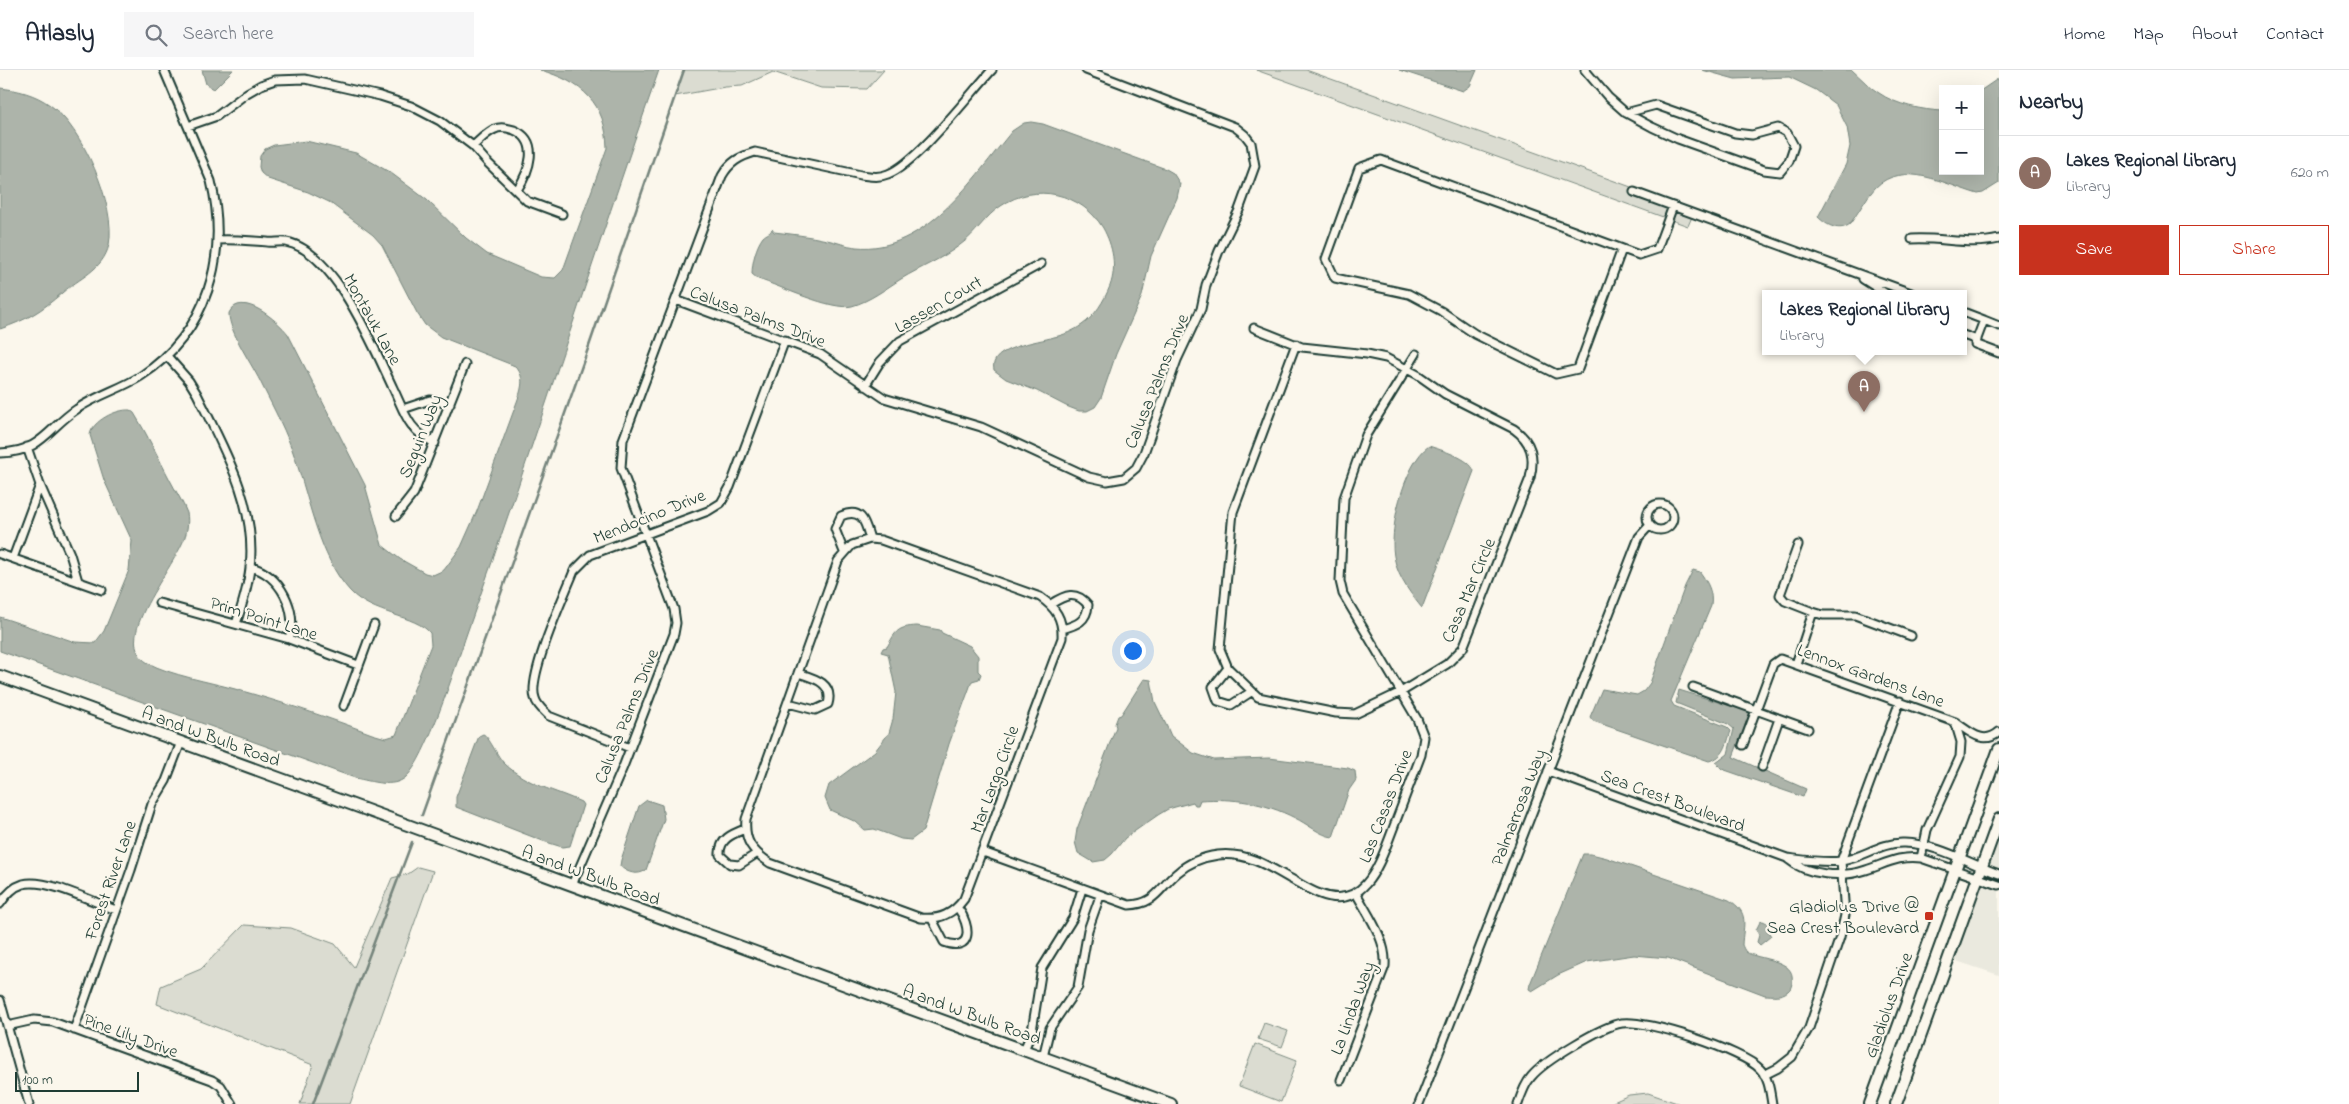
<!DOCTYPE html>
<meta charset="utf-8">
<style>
:root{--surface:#fff;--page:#f6f6f7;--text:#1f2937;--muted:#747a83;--line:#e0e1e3;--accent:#c8321e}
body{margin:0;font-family:"Indie Flower",sans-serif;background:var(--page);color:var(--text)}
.controls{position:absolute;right:15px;top:15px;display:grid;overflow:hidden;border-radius:0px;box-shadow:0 5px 20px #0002}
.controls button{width:45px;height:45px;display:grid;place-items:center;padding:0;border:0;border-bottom:1px solid var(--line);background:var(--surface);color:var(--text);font:25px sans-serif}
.scale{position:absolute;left:15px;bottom:12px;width:124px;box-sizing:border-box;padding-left:5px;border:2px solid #1f3d34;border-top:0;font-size:14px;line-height:18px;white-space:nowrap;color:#1f3d34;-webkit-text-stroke:4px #fbf7ec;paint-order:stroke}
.you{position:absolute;left:1132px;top:580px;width:18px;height:18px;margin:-12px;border:4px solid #fff;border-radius:50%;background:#1a73e8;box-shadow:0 0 0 8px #1a73e833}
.badge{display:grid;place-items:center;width:32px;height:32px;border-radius:50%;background:var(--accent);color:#fff;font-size:16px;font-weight:700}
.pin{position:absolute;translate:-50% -41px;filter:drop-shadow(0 1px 2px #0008)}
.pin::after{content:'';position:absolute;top:26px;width:18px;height:15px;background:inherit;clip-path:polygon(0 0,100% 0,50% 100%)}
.popup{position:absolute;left:1762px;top:220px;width:205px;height:65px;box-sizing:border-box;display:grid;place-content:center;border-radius:0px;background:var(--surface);filter:drop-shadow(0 1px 4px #0005);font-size:16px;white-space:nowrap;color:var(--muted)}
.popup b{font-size:19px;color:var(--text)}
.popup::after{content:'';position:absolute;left:50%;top:100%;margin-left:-10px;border:10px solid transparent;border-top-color:var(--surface)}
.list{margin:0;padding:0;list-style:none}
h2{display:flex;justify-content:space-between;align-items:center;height:65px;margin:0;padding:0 20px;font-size:21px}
h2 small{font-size:16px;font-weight:400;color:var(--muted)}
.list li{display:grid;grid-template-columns:32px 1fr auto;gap:15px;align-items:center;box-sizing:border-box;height:75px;padding:0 20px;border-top:1px solid var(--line)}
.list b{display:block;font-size:19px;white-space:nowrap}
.list p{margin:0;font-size:16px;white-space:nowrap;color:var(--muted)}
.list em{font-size:16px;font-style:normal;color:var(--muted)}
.actions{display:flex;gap:10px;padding:15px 20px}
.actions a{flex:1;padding:11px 0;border:1px solid var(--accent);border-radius:0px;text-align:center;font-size:18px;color:var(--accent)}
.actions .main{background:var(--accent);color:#fff}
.icon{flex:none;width:28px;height:28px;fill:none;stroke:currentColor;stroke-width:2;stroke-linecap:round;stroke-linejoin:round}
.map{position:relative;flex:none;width:1999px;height:1034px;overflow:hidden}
header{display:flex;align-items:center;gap:30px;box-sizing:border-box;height:70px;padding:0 25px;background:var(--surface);border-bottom:1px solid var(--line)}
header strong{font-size:24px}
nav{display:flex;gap:28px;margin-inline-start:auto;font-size:18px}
.search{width:350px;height:45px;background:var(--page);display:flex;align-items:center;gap:12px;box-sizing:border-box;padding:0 18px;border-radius:0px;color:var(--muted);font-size:19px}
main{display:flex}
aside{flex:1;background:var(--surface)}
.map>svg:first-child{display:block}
.built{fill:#eae9de}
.green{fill:#dbdcd1;stroke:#7d8c82}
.water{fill:#adb4aa;stroke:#74847b}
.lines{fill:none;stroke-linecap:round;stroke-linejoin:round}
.stream{stroke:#74847b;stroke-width:2.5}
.street-casing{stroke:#1f3d34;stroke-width:11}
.secondary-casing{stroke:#1f3d34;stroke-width:14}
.primary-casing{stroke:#1f3d34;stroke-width:14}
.street{stroke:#fbf7ec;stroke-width:7}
.secondary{stroke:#fbf7ec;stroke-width:10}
.primary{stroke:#fbf7ec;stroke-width:10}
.poi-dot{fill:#c8321e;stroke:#fbf7ec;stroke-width:2}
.labels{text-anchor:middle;stroke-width:4.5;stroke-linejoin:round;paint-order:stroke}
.street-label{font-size:18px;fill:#1f3d34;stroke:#fbf7ec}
.poi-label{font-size:18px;fill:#1f3d34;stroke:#fbf7ec;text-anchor:end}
</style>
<header>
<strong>Atlasly</strong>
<div class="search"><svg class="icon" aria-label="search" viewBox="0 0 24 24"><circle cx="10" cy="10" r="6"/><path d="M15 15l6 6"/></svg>Search here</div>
<nav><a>Home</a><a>Map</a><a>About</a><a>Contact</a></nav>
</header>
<main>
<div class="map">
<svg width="1999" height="1034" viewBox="0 0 1999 1034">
<rect width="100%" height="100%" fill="#fbf7ec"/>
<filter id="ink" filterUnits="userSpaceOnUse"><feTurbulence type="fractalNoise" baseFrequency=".02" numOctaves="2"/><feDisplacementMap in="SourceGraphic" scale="10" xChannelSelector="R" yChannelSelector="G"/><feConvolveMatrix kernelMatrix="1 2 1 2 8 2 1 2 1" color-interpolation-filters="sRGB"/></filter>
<g filter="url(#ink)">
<!-- built -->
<path class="built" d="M1999,764V905L1953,890Z"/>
<!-- green -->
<path class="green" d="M684,0H884L867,19L821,18L773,2L742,16L725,17L675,26Z
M1256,0H1306L1695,140L1688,156Z
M418,797L433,801L350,1034H300L313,995L157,934L161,916L201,899L244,855L291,858L335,874L354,897L392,808L408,804Z
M1264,953L1288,961L1282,977L1258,969Z
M1255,974L1297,990L1281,1032L1239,1016Z
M1648,1023L1680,1034H1609L1629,1025Z"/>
<!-- water -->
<path class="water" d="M202,0H233L214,19L206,14Z
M540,0H659C593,187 534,376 467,563C457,592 426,690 406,707C393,719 371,711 355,708L0,581V547L75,572L95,573L104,561L129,500L132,471L104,410L90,365C92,351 116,339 130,340L134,343C147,364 158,387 170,410C175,420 183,432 187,443C188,447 188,454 187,459C183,491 106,568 148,593C170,605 210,612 235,619C282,632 327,647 372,664L386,668L396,665L431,575L430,563C416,545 372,545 350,521C319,487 310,431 295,388C287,363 274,339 262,315C254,297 228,261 229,243C241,219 278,251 288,264L365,415L382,475L400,489L425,503L433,505L444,500L461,477L477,441L518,329C522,317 525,306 515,296L441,267L425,255L417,243L382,175L373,165L329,132L308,122L268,109L261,103L259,97L260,86L265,79L274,75L306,71L356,83L391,103L427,130L466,168L487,184L541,207L555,208L563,200L607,78C606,33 582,12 540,0Z
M1399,0H1477L1470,16L1463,21Z
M1702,0H1852C1861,8 1869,17 1879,23C1896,35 1922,40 1943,41V101H1980V21L1999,8V113L1983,123L1978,124C1946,115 1903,89 1875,118C1865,129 1859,142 1850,154C1840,162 1827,156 1818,147L1846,94L1850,76L1847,57L1836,35L1816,20L1789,7L1735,9Z
M0,18C18,20 35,24 50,35C82,57 117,136 109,175C103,200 79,208 62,223C41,241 27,250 0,259Z
M1031,52L1043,54L1166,99L1173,103L1180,114L1177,128L1151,186L1142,226L1116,284L1101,328L1095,337L1087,341H1079L1066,336L1037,321L1006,309L994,300C988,277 1039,272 1054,267C1064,265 1073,261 1082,255C1095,246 1104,231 1110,216C1117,197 1113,176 1103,158C1082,123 1035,112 1001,136C985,146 976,164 960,175C942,189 921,197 901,209C885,219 870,231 852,236C832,241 780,216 758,209L752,204C752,193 756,176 763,167C767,163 770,164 772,159L774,162C791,164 809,166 827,170C837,172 846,176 856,177C925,184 974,107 1012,61L1024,53Z
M1429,376C1441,380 1470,388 1474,401L1422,538C1412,526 1398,507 1395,491C1387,463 1404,393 1429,376Z
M1693,500L1700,502C1708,513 1713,522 1711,536L1671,631L1674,636L1727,657L1731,661C1726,675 1725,687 1709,691L1593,651L1590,647L1602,619L1637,625L1644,621L1650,613L1685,516Z
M917,556L940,560L942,563L970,576L978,586V601L981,604L979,609L972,611L949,674L923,761L911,770L901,769L874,759L865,760L856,752L830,740L825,728L829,715L875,681L889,663L893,649L896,622L888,584L881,582L883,578L887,577C896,561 897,557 917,556Z
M1144,609L1151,610L1155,632L1168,659L1171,666L1193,683L1214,690L1269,688L1348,698L1355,701L1356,710L1349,720L1333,767C1321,766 1306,753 1295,748C1264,732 1233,728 1200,730L1198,735H1195L1193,732L1168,739L1158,745L1125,768L1112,784L1105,790L1093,792L1078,783L1075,772L1077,759L1116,657L1115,654L1118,646L1121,645Z
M1679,620L1750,642L1733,687L1806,719L1803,727L1722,699L1716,693L1728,684L1734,659L1728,654L1676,633Z
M483,664C489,666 497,687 505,694C527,715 555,720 581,732L583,735L570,776L562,777L543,771L456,737V727L479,666Z
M647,730L662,735L664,749L646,800C638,806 627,803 620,796L621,790L639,736Z
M1583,784H1591L1607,788L1729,830C1750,843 1743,854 1742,875C1743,877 1744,880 1746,882C1758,890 1796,889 1792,911C1792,915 1791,919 1788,921C1781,927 1772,925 1765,925L1668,888L1634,885L1587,892L1558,905L1532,921L1529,919L1530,914Z
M1763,851L1767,853V860L1771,866L1760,875L1757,872L1759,865L1756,860L1760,852Z"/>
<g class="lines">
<!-- stream -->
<path class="stream" d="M422,745L589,276L684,0
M313,1034L412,772"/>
<defs>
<path id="street" d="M1585,0L1608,27L1626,43L1652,57L1678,69L1764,100L1780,102L1789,91L1794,76L1787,63L1778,58L1752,65L1735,63L1656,35L1626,43
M188,56L217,46L247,23L261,15L275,10L305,9L380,26L411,36L440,51L473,76L487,92L527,131L562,144
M473,76C480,70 487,62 495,59C501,56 508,58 514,60C541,71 529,102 517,120
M1634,122L1911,223
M1912,169C1941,167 1970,176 1999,169
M218,170C235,169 250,171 267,172C273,173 280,171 286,172C334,180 374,278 393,318C405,343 408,361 435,373
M1622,179L1578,299L1556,304L1475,264L1441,241L1409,224L1335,208L1326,189L1359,98L1381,90L1639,185L1657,179L1673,136
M1863,209L1885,223
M676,230L820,284L884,328L981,357L1089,407L1107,411L1124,408L1136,398L1144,383L1177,290L1201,239L1206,215L1219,181L1239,140L1255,96L1251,73L1245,65L1235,57L1086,0
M1963,242L1984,250
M1999,256L1984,250L1975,274L1999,283
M1254,258L1302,277L1367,284L1386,288L1418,305L1445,324L1514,359C1532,372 1535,387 1530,408L1463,578L1447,594L1401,622L1355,644L1336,643L1258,627L1228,598L1220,579L1233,442L1296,274
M1963,265L1977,270
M167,286L189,311L197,324C224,379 257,435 250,498C248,517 242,536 236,554
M865,316L880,292L900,271L1041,194
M403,339L430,330L450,334
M27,377L40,415L70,484L78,511
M0,383C42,382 48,358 77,339C97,325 121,319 141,306C208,262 229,186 211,111L164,0
M1647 447a13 13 0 1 1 26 0a13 13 0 1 1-26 0Z
M396,446L414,423L465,294
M870,469L881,470L1040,527C1056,538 1063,549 1062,568L964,829C953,844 940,850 921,848L770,793C752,781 744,771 746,749L838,491L852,475Z
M1798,475L1780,525L1785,531L1813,542L1823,545H1855L1911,566
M844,482L835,459L841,446C862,437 865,452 870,469
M0,484L102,520
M13,488L40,415
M250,497C280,503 299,542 289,569
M159,533L289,569L358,595
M1051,534C1065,525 1076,520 1088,535C1087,551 1077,555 1062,559
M1796,594L1813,542
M1228,598L1213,617L1218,631L1231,635L1251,622
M1693,617L1808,659
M788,633L815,640L828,634C834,613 814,608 798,603
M344,636L374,555
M1743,675L1773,594L1780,589L1955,652C1969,661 1983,676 1999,662
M630,678L549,646C544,641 537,636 535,628C527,607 564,526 574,501L590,485L708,441L721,433L730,417L785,270
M1762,697L1779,649
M1548,701L1787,788C1804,790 1823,793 1841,791C1863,788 1881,772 1904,773C1938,774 1968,793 1999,804
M745,759C732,764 719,769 720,785L730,794L739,795L756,784
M983,782L1129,835C1156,834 1159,818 1177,803C1188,793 1203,787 1218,785C1245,782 1267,795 1289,808C1299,813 1309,820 1320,824C1364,841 1379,795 1391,764C1401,738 1411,712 1421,685L1424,667L1417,649L1343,524L1340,511L1344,428L1366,365L1416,284
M1921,788L1927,760L1960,687L1961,672L1955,652
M1788,789C1808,806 1842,808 1866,800C1885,794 1900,785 1921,788L1999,815
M572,815L623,697L674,564L676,553L674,539L621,398L623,370L722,106C730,92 739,87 755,82L861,105C870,106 878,108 888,104C917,93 969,25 992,0
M0,834C6,825 13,817 23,814C47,808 93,832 116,840
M932,849L944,872C973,883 971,856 958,838
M0,930L29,1034
M7,956L34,950L53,952L212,1010L221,1016L232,1034
M74,960L131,800L152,734L166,711L181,672
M1024,980L1032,961L1042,898L1073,848L1082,819
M1043,987L1050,958L1078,917L1088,860L1100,826
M1764,1005L1778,998L1792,987L1809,958L1840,867L1845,845L1841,791L1900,631
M1341,1010L1385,896C1387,870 1368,845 1356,823
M1419,1034L1639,467L1650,455
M1518,1034C1521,1025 1525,1014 1531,1007C1544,991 1602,956 1622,953C1646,949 1744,981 1760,999C1769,1008 1770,1022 1772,1034"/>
<path id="secondary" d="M0,606L1171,1034"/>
<path id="primary" d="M1870,1034L1999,679
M1896,1034L1999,749"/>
</defs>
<!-- street casing -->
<use href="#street" class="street-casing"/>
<!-- secondary casing -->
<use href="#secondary" class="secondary-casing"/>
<!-- primary casing -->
<use href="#primary" class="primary-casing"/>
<!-- street -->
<use href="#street" class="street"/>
<!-- secondary -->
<use href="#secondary" class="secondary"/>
<!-- primary -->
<use href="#primary" class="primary"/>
</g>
</g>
<!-- markers -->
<rect class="poi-dot" x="1924" y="841" width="10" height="10" rx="2.5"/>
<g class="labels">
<!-- street labels -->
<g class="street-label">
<text transform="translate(938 234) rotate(-30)" y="6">Lassen Court</text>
<text transform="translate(758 246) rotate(21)" y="6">Calusa Palms Drive</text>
<text transform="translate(373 249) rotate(61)" y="6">Montauk Lane</text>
<text transform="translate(1156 311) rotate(-68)" y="6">Calusa Palms Drive</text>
<text transform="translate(420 366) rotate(-68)" y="6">Seguin Way</text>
<text transform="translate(649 446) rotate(-22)" y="6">Mendocino Drive</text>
<text transform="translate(1468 520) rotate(-67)" y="6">Casa Mar Circle</text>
<text transform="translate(264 548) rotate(17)" y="6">Prim Point Lane</text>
<text transform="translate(1871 605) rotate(20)" y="6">Lennox Gardens Lane</text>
<text transform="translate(626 646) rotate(-68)" y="6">Calusa Palms Drive</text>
<text transform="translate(211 666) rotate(20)" y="6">A and W Bulb Road</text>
<text transform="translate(994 709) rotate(-70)" y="6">Mar Largo Circle</text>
<text transform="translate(1673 730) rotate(20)" y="6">Sea Crest Boulevard</text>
<text transform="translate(1385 736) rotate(-69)" y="6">Las Casas Drive</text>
<text transform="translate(1518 737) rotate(-69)" y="6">Palmarrosa Way</text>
<text transform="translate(591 805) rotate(20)" y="6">A and W Bulb Road</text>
<text transform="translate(110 810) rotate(-71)" y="6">Forest River Lane</text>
<text transform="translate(1888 935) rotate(-70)" y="6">Gladiolus Drive</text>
<text transform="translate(1352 938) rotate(-70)" y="6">La Linda Way</text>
<text transform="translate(972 944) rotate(20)" y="6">A and W Bulb Road</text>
<text transform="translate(131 965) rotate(20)" y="6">Pine Lily Drive</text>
</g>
<!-- poi labels -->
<g class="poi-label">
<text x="1919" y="842">Gladiolus Drive @<tspan x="1919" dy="21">Sea Crest Boulevard</tspan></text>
</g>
</g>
</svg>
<div class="controls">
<button>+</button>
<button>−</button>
</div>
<div class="scale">100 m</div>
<div class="you"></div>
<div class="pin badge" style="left:1864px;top:342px;background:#8d6e63">A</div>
<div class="popup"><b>Lakes Regional Library</b>Library</div>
</div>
<aside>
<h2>Nearby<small></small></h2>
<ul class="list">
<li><span class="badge" style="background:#8d6e63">A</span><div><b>Lakes Regional Library</b><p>Library</p></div><em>620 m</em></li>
</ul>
<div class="actions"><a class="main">Save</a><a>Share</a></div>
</aside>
</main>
